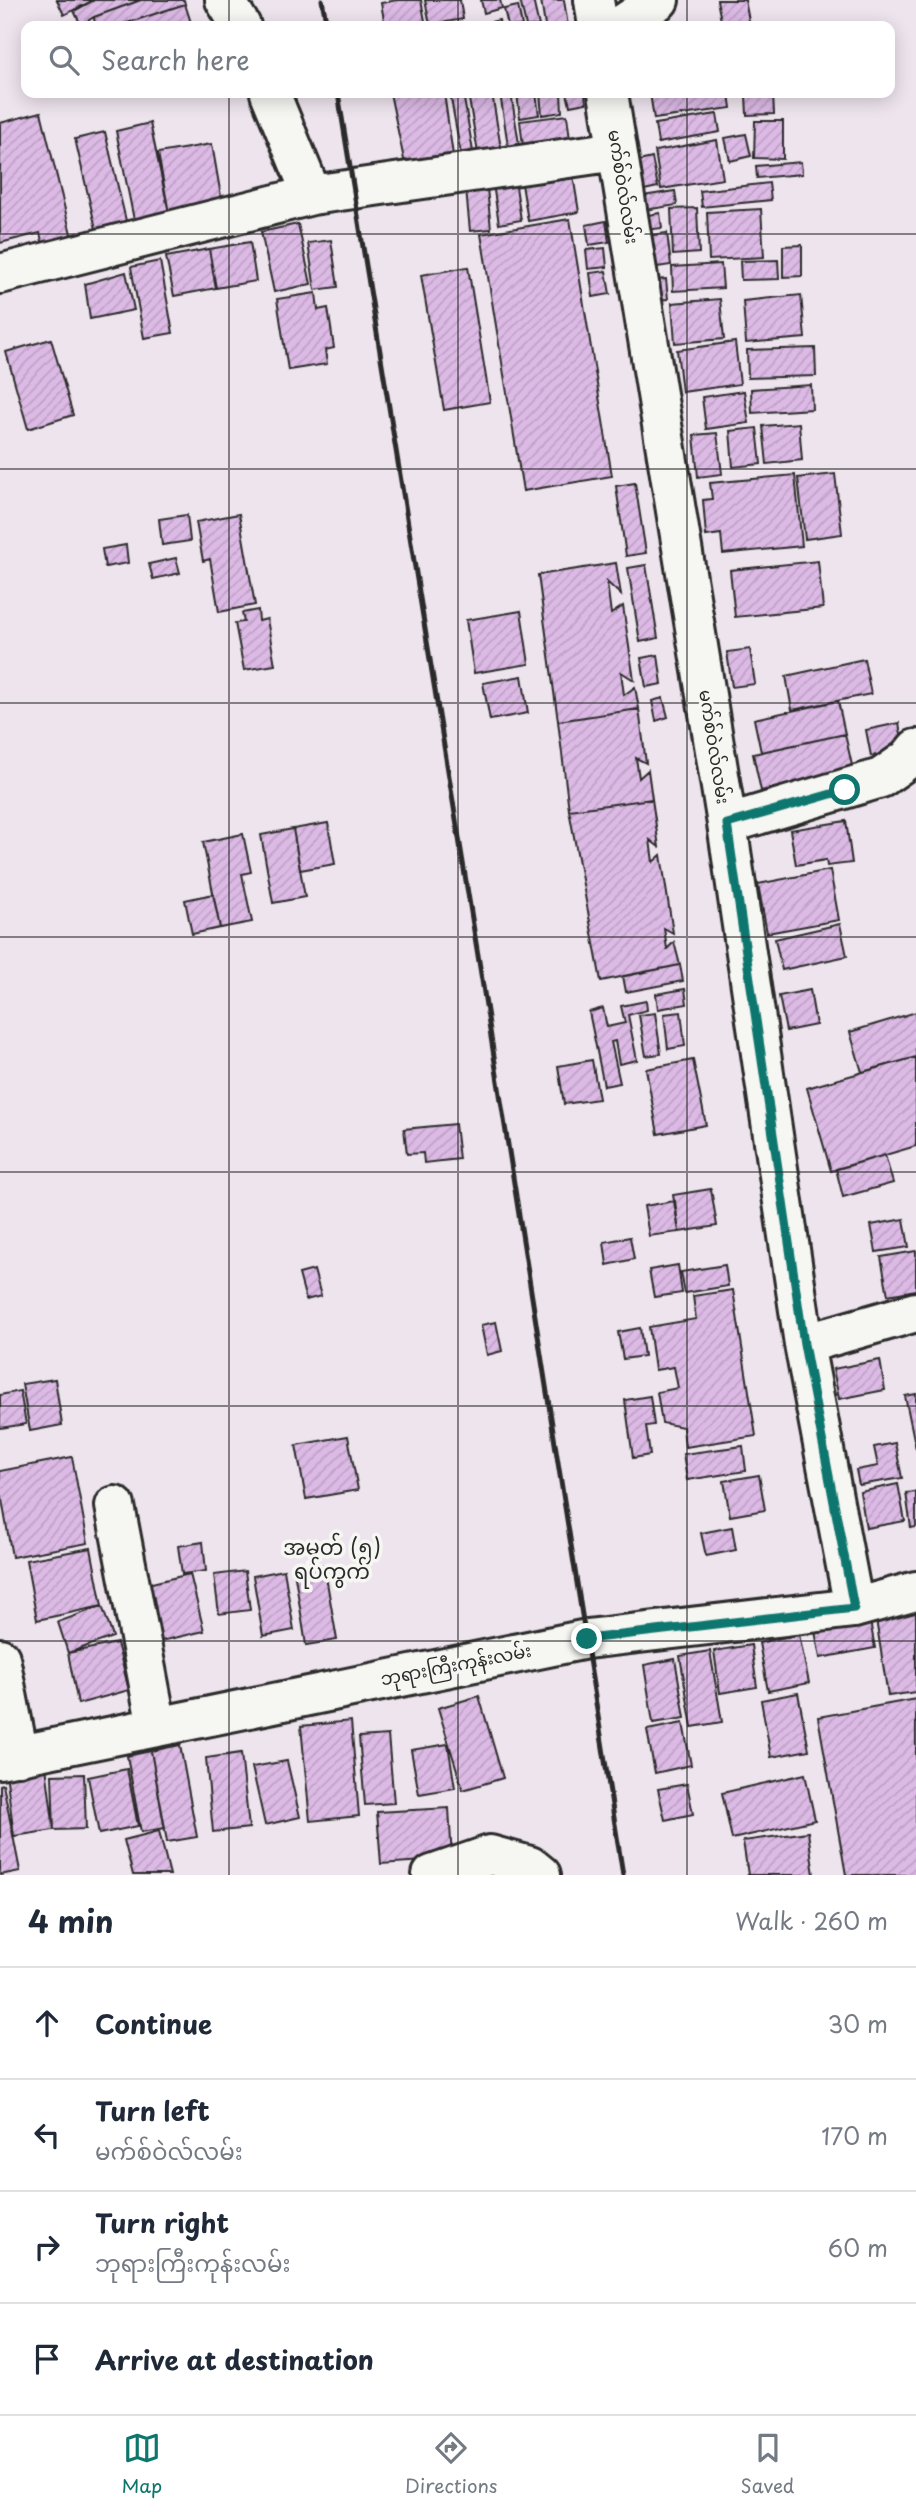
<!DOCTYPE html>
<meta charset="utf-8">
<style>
:root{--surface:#fff;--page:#f6f6f7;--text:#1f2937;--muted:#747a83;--line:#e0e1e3;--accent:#0f766e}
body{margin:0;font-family:"Playpen Sans","Noto Sans Myanmar",sans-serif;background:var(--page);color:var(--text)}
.stop{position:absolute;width:21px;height:21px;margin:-16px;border:5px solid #0f766e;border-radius:50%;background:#fff}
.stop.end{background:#0f766e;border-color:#fff;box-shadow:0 2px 7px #0008}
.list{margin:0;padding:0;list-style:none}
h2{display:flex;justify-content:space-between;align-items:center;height:91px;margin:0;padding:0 28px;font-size:30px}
h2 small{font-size:23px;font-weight:400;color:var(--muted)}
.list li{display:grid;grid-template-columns:46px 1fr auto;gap:21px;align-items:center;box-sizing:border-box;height:112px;padding:0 28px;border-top:2px solid var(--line)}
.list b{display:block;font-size:26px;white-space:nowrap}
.list p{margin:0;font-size:23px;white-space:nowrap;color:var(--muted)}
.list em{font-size:23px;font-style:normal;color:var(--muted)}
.icon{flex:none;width:38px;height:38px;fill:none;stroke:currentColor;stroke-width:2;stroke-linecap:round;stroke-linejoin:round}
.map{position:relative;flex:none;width:916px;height:1875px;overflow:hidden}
.search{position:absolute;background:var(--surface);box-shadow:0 4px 18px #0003;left:21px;right:21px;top:21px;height:77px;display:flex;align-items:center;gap:18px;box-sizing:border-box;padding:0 24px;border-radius:14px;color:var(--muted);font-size:26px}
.sheet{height:539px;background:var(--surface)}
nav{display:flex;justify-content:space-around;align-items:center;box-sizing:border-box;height:98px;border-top:2px solid var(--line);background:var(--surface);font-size:19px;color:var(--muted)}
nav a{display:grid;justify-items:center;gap:4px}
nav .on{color:var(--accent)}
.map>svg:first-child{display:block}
.building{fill:url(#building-hatch);stroke:#2b2b2b;stroke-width:2}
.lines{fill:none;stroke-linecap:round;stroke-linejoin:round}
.minor-casing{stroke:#2b2b2b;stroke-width:44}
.minor{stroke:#f6f6f2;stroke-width:38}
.rail{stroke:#2b2b2b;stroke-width:5}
.route{stroke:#0f766e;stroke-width:9}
.grid{fill:none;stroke:#2b2b2b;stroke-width:2;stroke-opacity:0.55}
.labels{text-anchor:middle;stroke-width:7;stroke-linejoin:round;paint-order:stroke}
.street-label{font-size:18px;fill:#2b2b2b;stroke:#f6f6f2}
.quarter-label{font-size:21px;fill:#2b2b2b;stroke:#f6f6f2}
</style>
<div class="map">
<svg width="916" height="1875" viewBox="0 0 916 1875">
<defs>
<pattern id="building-hatch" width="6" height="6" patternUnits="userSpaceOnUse" patternTransform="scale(1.75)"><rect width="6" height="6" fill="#dcbae5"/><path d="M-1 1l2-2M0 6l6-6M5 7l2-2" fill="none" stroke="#bda0c5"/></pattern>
</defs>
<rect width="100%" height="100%" fill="#eee4ee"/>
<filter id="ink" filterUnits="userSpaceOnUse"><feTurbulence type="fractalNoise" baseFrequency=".0143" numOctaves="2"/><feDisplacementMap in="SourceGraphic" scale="14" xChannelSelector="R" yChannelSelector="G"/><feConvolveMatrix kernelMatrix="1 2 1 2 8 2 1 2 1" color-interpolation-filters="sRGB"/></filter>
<g filter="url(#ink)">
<!-- building -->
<path class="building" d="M57,0H94L64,15Z
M94,0H141L94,17L81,25L74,11Z
M141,0H184L185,4L118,26H95L94,17Z
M397,0H421L426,26H385L381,3Z
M425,0H460L463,19L430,25Z
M481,0H500L502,8L484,13Z
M520,0H533L539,26H526Z
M541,0H564L568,26H545Z
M717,0H745L750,26H722Z
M185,4L192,26H118Z
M518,6L522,26H508L504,9Z
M499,20L500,26H475Z
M390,93H444L455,169L407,174Z
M450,93H463L475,163L463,166Z
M468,93H492L503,161L480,165Z
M500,93H511L519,144L508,146Z
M517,93H536L539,115L520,118Z
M540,93H561L562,112L542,115Z
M567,93H585L586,103L570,106Z
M650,93H729L731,108L654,119Z
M773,94L774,114L747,115L746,95Z
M41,112L72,238L43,245L40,233L0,243V123Z
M717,114L720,132L658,143L655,124Z
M567,115L571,148L524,154L520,121Z
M755,121H783V159L754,158Z
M150,123L169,213L134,220L116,131Z
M105,132L127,225L97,233L75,139Z
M746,134L751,156L730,161L725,138Z
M717,140L723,179L661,189L655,151Z
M212,144L222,202L169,213L158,153Z
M652,158L658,187L635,192L630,163Z
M801,162L802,174L757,178L756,166Z
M572,169L579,212L528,221L521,178Z
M515,180L521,220L499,224L493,184Z
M769,183L771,200L702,207L700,191Z
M487,188L491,229L470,231L466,190Z
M675,191L677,205L638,211L636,197Z
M697,208L699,253L673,255L671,209Z
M761,209L764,257L709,260L707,212Z
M660,213L662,228L638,231L636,217Z
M570,219L612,476L523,491L481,234Z
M606,221L609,242L589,245L586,225Z
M298,224L311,284L274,292L261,232Z
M667,233L671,265L643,269L640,237Z
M331,240L338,287L315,290L308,243Z
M250,242L256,281L216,288L209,249Z
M802,245V276L783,277V246Z
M605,248L607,267L588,269L586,250Z
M209,249L216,288L174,296L166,257Z
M778,260L779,279L741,280L740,261Z
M160,261L173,333L144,338L131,267Z
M721,264L723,288L673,291L672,267Z
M468,267L490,402L444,410L421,275Z
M606,271L610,294L593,297L590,273Z
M126,272L134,310L90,319L85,284Z
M666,279L668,299L647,301L644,281Z
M316,293L318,310L328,308L334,348L325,350L327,364L288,370L277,299Z
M801,295L805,338L746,343L743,301Z
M720,299L724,339L675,343L672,303Z
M51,339L73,415L28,429L6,352Z
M735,342L740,384L682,392L677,350Z
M815,348L816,376L748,378L747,350Z
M811,385L812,409L752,413L751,389Z
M744,391L749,423L706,429L702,397Z
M799,423L802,460L767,464L763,426Z
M757,428L761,464L733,467L730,431Z
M717,433L722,474L698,477L694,435Z
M835,474L842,534L805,539L798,478Z
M795,475L802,546L723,554L721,534L706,536L703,500L712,499L710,483Z
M635,483L646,553L626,556L616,486Z
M239,514L255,605L219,612L210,559L203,561L196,522Z
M187,515L190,541L162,545L159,519Z
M126,545L128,563L105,567L102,549Z
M176,558L180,573L153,579L149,564Z
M818,561L823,608L735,617L730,570Z
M616,563L621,595L607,582L611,614L623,606L634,680L621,672L624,695L635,687L639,709L558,721L538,575Z
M646,565L658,638L640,642L628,568Z
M258,610L259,621L267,619L275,665L244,670L235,623L244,622L242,613Z
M521,611L529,664L474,673L466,620Z
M750,649L755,684L732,687L727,652Z
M658,655L662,684L646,687L641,658Z
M864,659L871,694L792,710L786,676Z
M522,676L528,713L490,720L483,683Z
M663,698L668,717L656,721L652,701Z
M838,701L845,734L761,752L754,719Z
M639,709L646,763L636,758L639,778L648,770L652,799L569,810L558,721Z
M899,723L904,750L871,756L866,730Z
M845,734L853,770L761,791L753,754Z
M652,799L659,847L650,840L653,862L661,855L673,933L664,928L667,949L674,942L680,965L601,981L569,810Z
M846,821L852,863L827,866L826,860L796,865L790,830Z
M328,823L335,864L300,870L293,829Z
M293,829L305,897L273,903L261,835Z
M243,834L251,872L242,874L252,922L220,928L203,842Z
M830,870L839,920L767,933L758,884Z
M213,894L220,928L192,934L185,900Z
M840,924L847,956L782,970L775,939Z
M680,965L683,981L626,992L623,976Z
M685,989L687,1004L658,1009L656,994Z
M810,990L816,1025L786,1031L779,996Z
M646,1001L647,1010L628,1015L637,1060L619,1064L615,1041L611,1042L620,1083L604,1086L589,1012L603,1008L607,1027L625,1023L621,1006Z
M681,1012L685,1046L668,1049L664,1014Z
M916,1012V1057L862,1072L850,1032Z
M655,1013L661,1054L646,1056L639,1015Z
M916,1057V1146L831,1171L807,1088Z
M592,1060L599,1099L564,1104L558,1066Z
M693,1060L706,1125L658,1134L646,1069Z
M455,1124L459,1159L424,1163L423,1153L407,1154L404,1129Z
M885,1155L893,1183L843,1197L836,1169Z
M711,1189L717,1226L679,1232L673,1195Z
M675,1201L679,1232L649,1236L644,1206Z
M904,1219L909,1247L876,1252L871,1225Z
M630,1237L634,1259L607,1265L604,1242Z
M916,1251V1290L888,1295L881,1257Z
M678,1265L682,1293L654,1297L649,1270Z
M725,1265L728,1286L685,1293L681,1272Z
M314,1270L321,1296L306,1300L299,1274Z
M733,1290L756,1436L685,1447L683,1427L662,1423L657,1392L678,1388L674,1367L655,1370L649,1327L696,1319L693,1296Z
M496,1322L502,1351L487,1355L481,1325Z
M640,1328L644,1356L623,1359L618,1332Z
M880,1360L885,1390L839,1399L833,1369Z
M55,1379L62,1425L30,1431L22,1384Z
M20,1391L26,1424L0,1428V1395Z
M916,1394V1449L905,1396Z
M650,1396L654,1425L646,1426L650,1455L633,1458L625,1400Z
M348,1436L358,1490L306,1499L296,1445Z
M895,1443L902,1478L859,1485L856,1470L878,1466L874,1447Z
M743,1446L746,1471L687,1480L683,1454Z
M72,1457L88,1543L12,1557L0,1488V1471Z
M759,1475L765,1510L730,1516L724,1481Z
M898,1484L905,1521L866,1528L860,1492Z
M916,1492V1527L911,1528L906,1493Z
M732,1527L736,1550L706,1556L701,1533Z
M203,1542L206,1571L182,1574L178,1546Z
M91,1548L102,1606L37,1620L26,1560Z
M324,1565L337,1640L306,1645L294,1570Z
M284,1570L294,1630L263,1636L253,1576Z
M245,1571L250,1610L219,1614L214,1575Z
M190,1574L204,1631L153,1643L139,1586Z
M102,1606L113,1637L68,1653L58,1622Z
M916,1606V1692L888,1696L875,1613Z
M870,1621L875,1648L820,1658L815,1631Z
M799,1634L809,1683L768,1691L759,1643Z
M117,1643L129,1690L78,1704L68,1653Z
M751,1645L757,1687L720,1693L714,1651Z
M710,1651L722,1722L692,1727L680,1656Z
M675,1659L685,1718L653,1723L644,1665Z
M798,1693L809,1750L771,1757L761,1700Z
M479,1696L503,1778L463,1790L438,1708Z
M916,1699V1875H846L818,1717Z
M351,1721L359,1816L310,1821L301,1726Z
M683,1723L691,1765L655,1773L647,1730Z
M388,1735L394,1803L365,1805L359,1737Z
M448,1744L455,1788L419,1794L411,1750Z
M180,1745L197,1837L167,1842L151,1751Z
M151,1751L165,1828L141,1832L127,1756Z
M241,1753L249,1828L213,1832L206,1758Z
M45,1759L54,1830L14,1836L5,1764Z
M287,1761L300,1817L265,1825L252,1767Z
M127,1769L138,1826L99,1834L88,1777Z
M84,1774L86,1829L54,1830L52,1775Z
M805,1774L815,1820L732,1839L722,1793Z
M3,1784L20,1871L0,1875V1785Z
M687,1784L693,1814L665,1820L658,1789Z
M449,1808L452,1859L381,1864L377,1812Z
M159,1831L170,1875H133L124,1840Z
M808,1832L814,1875H748L743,1841Z"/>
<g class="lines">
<defs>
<path id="minor" d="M225,0L241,26
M594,0L598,26
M620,26L659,0
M270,93L312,195
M608,93L727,824L804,1344L854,1608
M0,274L312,195L617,151
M727,824L881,778L908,759L916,749
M804,1344L916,1312
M115,1506L157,1727
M0,1658L19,1756
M0,1759L587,1639L854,1608L916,1591
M432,1875L490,1855L530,1866L541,1875"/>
</defs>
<!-- minor casing -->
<use href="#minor" class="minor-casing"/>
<!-- minor -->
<use href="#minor" class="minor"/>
<!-- rail -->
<path class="rail" d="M322,0L327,26
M338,93L482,980L623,1875"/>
</g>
</g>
<g class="lines" filter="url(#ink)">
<!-- route -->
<path class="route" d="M587,1639L854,1608L804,1344L727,824L845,790"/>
</g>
<!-- grid -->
<path class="grid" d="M229,0V26M458,0V26M687,0V26M229,93V1875M458,93V1875M687,93V1875M0,234H916M0,469H916M0,703H916M0,937H916M0,1172H916M0,1406H916M0,1641H916"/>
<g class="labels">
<!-- street labels -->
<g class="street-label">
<text transform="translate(623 187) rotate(81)" y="6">မက်စ်ဝဲလ်လမ်း</text>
<text transform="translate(714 747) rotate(81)" y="6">မက်စ်ဝဲလ်လမ်း</text>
<text transform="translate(456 1665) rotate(-11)" y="6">ဘုရားကြီးကုန်းလမ်း</text>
</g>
<!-- quarter labels -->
<g class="quarter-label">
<text x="332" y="1555">အမှတ် (၅)<tspan x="332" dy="24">ရပ်ကွက်</tspan></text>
</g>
</g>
</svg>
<div class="stop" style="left:845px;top:790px"></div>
<div class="stop end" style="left:587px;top:1639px"></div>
<div class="search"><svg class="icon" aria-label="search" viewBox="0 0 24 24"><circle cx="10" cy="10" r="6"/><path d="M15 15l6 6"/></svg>Search here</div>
</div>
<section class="sheet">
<h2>4 min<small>Walk · 260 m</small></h2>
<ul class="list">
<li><svg class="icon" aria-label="ahead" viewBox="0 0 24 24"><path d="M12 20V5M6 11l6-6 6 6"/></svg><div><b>Continue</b></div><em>30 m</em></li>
<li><svg class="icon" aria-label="left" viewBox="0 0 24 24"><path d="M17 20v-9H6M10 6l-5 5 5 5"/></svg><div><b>Turn left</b><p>မက်စ်ဝဲလ်လမ်း</p></div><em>170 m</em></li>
<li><svg class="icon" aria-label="right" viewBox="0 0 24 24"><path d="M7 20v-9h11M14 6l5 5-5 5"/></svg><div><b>Turn right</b><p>ဘုရားကြီးကုန်းလမ်း</p></div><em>60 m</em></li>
<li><svg class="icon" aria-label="arrive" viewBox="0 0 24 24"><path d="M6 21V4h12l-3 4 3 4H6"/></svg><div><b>Arrive at destination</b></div></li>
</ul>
</section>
<nav>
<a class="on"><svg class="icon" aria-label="map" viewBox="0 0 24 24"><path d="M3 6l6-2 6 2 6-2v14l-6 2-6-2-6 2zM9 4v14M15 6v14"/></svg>Map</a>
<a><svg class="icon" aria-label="directions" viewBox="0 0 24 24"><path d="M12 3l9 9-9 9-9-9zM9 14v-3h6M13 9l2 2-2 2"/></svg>Directions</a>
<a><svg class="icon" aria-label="saved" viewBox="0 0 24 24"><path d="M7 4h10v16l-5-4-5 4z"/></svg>Saved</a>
</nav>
